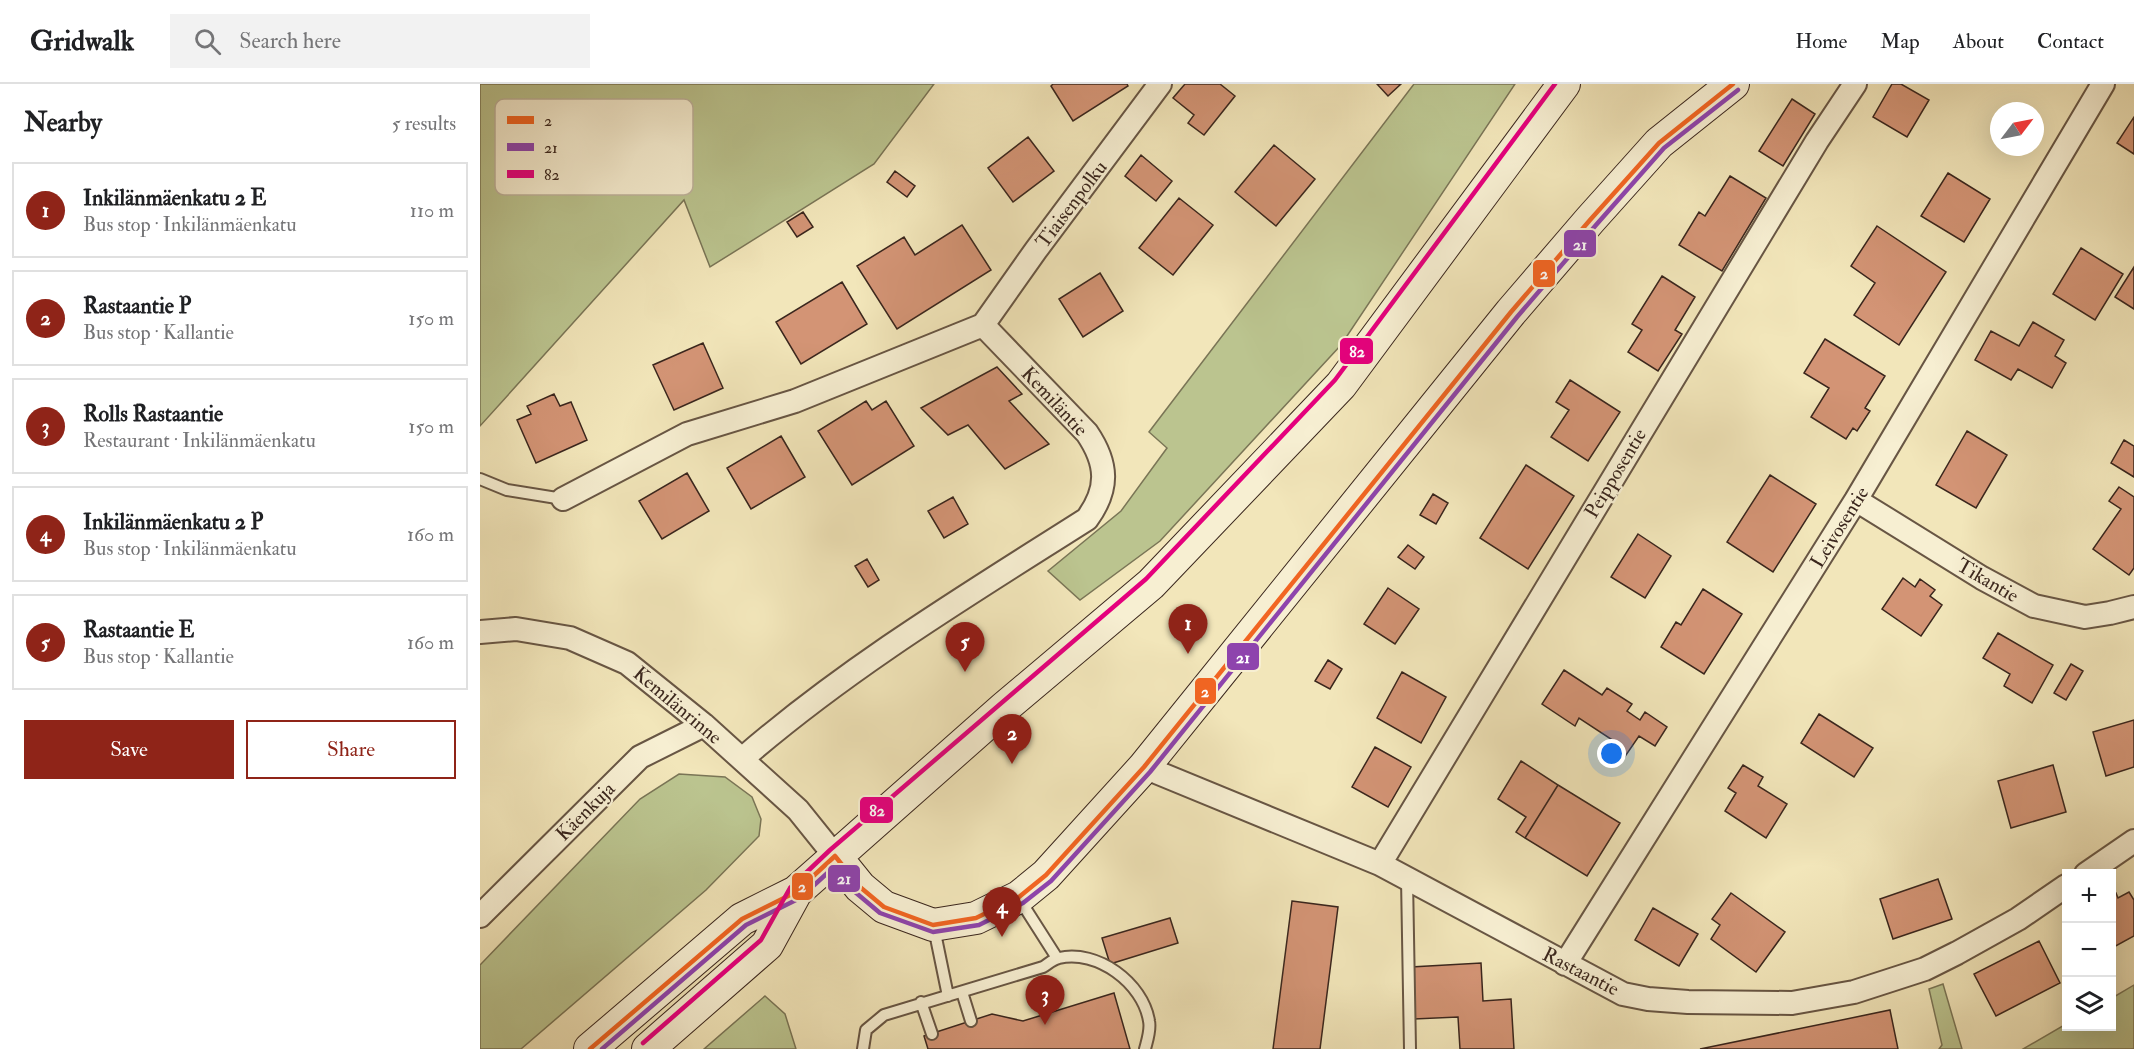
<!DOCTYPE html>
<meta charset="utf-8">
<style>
:root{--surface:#fff;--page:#f2f2f2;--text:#202124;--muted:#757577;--line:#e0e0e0;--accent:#8f2418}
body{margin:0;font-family:"IM FELL Double Pica",serif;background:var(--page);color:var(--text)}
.controls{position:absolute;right:18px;bottom:18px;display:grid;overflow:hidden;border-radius:0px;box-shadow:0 6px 24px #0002}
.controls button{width:54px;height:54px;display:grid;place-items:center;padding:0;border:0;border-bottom:2px solid var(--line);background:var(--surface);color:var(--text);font:30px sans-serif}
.compass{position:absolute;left:1510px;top:18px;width:54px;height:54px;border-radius:50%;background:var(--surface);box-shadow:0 6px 24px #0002;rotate:58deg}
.you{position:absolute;left:1132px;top:670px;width:21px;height:21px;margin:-15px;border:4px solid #fff;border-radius:50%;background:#1a73e8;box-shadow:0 0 0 9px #1a73e833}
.badge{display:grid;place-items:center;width:39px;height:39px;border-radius:50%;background:var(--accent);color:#fff;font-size:20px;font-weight:700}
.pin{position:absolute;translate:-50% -50px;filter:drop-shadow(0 2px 3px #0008)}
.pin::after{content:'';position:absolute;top:32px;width:21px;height:18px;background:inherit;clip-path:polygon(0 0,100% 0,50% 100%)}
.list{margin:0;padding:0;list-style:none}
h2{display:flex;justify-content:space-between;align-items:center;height:78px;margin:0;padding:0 24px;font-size:26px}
h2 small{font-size:20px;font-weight:400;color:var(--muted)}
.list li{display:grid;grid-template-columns:39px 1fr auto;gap:18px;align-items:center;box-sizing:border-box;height:96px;margin:0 12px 12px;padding:0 12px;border:2px solid var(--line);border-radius:0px}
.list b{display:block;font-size:22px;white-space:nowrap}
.list p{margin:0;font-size:20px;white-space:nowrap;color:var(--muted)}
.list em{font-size:20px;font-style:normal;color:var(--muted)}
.actions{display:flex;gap:12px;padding:18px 24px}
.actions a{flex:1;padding:14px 0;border:2px solid var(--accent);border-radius:0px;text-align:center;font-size:21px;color:var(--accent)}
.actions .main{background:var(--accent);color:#fff}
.icon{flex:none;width:33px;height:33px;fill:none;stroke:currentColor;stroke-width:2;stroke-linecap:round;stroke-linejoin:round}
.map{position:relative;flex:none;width:1654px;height:965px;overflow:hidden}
header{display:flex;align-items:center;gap:36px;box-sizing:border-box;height:84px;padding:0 30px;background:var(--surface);border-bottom:2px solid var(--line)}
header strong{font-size:28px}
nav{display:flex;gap:33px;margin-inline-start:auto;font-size:21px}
.search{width:420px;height:54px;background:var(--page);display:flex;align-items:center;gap:15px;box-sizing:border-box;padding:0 21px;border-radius:0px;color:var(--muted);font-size:22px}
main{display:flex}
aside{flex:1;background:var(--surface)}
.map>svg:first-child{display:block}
.green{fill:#bbc48f;stroke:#7a7556;stroke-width:1.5}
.building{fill:#d39475;stroke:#3a261d;stroke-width:1.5}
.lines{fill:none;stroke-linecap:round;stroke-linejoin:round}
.lane-casing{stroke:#685644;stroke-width:14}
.street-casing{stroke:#685644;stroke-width:26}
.secondary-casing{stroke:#3a261d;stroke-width:34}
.lane{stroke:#f7efd2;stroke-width:10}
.street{stroke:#f7efd2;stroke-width:22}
.secondary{stroke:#f7efd2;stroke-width:32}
.bus-1-casing{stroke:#f7efd2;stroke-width:9}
.bus-2-casing{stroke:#f7efd2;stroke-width:9}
.bus-3-casing{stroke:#f7efd2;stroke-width:9}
.bus-1{stroke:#f26522;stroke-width:4.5}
.bus-2{stroke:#8e44ad;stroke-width:4.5}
.bus-3{stroke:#e5007d;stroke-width:4.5}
.labels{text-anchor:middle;stroke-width:4.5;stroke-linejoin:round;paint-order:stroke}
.street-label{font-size:20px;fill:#3a261d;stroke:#f7efd2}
.key{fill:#f7efd2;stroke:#beb39c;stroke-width:1.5}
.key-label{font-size:16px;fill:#3a261d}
.line-badge{stroke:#f7efd2;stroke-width:2}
.badge-label{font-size:16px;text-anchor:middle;font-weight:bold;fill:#fff}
</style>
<header>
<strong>Gridwalk</strong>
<div class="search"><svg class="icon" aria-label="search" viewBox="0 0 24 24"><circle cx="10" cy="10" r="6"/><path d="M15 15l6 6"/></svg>Search here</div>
<nav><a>Home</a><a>Map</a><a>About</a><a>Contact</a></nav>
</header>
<main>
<aside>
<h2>Nearby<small>5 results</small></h2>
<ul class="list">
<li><span class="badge">1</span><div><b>Inkilänmäenkatu 2 E</b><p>Bus stop · Inkilänmäenkatu</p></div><em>110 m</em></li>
<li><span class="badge">2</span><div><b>Rastaantie P</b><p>Bus stop · Kallantie</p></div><em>150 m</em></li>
<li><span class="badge">3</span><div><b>Rolls Rastaantie</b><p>Restaurant · Inkilänmäenkatu</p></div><em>150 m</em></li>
<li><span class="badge">4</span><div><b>Inkilänmäenkatu 2 P</b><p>Bus stop · Inkilänmäenkatu</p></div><em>160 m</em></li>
<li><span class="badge">5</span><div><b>Rastaantie E</b><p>Bus stop · Kallantie</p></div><em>160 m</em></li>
</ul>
<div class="actions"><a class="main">Save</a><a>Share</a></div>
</aside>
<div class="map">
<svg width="1654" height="965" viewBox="0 0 1654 965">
<rect width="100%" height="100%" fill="#f2e6ba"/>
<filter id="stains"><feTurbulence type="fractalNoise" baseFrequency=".00333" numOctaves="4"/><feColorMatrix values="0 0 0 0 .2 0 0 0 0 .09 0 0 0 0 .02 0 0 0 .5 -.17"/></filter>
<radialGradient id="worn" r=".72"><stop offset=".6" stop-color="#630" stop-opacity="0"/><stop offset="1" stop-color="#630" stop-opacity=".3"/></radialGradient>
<!-- green -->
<path class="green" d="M0,0H454L394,80L230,183L204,116L0,342Z
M934,0H1035L861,261L680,457L600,516L568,487L641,427L687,364L669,348Z
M199,690L245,693L272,713L281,735L279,752L226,806L41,965H0V881L160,715Z
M1463,900L1482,965H1459L1462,961L1449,905Z
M1654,901V965H1543L1586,940V942H1632V914Z
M285,912L305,930L316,965H224Z"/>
<!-- building -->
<path class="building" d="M573,0H647L648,2L593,37L571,2Z
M705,0H740L755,12L724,51L708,39L714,31L693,14Z
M897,0H921L908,12Z
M1412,0H1421L1449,16L1427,53L1393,33Z
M1312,15L1335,30L1303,82L1279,67Z
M1654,33V70L1637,59Z
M548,53L574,87L533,118L508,84Z
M794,61L835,95L796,142L755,108Z
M661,71L692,97L676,117L645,92Z
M415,87L435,102L427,113L407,98Z
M1468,89L1510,115L1484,158L1441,132Z
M1250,92L1286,114L1242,187L1199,161L1219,128L1225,132Z
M699,114L733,141L693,191L659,164Z
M323,128L333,143L317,153L307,138Z
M482,141L511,186L417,245L377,182L424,153L435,171Z
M1397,142L1466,188L1419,261L1374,231L1395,199L1371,182Z
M1601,164L1643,190L1615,236L1573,210Z
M1654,183V225L1635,213Z
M620,189L643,227L603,253L579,215Z
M1182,192L1215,213L1195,246L1202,250L1178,287L1148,268L1162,246L1152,240Z
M362,198L387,240L321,280L296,238Z
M1553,238L1584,256L1575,272L1586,279L1572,304L1538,285L1531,296L1495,276L1511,247L1539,262Z
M1345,255L1405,292L1385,324L1390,327L1377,347L1373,344L1366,355L1331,333L1349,304L1324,289Z
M223,259L243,304L194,326L173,281Z
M517,283L542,310L529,317L569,360L525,385L488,341L468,351L441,324Z
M1090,296L1140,328L1108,377L1071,353L1089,326L1076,318Z
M74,310L80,322L91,318L107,356L56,379L37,336L51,330L47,322Z
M386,317L392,326L406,317L434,362L372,401L338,347Z
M1487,347L1527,371L1496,424L1456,401Z
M301,352L325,393L271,425L247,384Z
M1644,356L1654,362V393L1631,379Z
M1046,381L1094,412L1048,485L1000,454Z
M207,389L229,427L182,455L159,417Z
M1290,391L1336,420L1293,488L1247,458Z
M1639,403L1654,413V484L1649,491L1613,465L1641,425L1629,417Z
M953,410L968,419L956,440L940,431Z
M473,413L488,440L464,454L448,427Z
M1158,450L1191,472L1165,514L1131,493Z
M928,461L944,473L935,485L918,473Z
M387,475L399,496L388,503L375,482Z
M1423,494L1435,503L1440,495L1455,506L1450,512L1462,521L1441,552L1402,525Z
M908,504L939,525L915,560L884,540Z
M1223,505L1262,530L1224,590L1181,563L1196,538L1201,541Z
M1518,549L1573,581L1552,619L1524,602L1530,590L1503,574Z
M848,576L862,585L850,605L835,597Z
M1591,580L1603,587L1586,616L1574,609Z
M1084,586L1122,611L1127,604L1152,620L1147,627L1160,636L1165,628L1187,643L1175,662L1159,652L1144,674L1133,666L1137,659L1099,634L1095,642L1062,620Z
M922,588L966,613L941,659L897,634Z
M1339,630L1393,664L1374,693L1321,659Z
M1654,636V683L1626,692L1613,648Z
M895,663L931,683L908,723L872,703Z
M1041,677L1078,701L1045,754L1036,748L1046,733L1018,715Z
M1263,681L1283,693L1278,702L1307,720L1286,754L1245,727L1256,709L1248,704Z
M1573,681L1586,728L1531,744L1518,697Z
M1078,701L1140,739L1107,792L1045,754Z
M1458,795L1472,835L1413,855L1400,815Z
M1649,808L1654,816V852L1632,864V811L1636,809L1638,814Z
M1251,809L1305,848L1276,888L1231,855L1240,841L1232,835Z
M812,817L858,823L840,965H793Z
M1173,824L1218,850L1199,882L1155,856Z
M690,834L698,859L630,880L622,854Z
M1559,857L1580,899L1516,932L1494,890Z
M1001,879L1003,917L1031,915L1034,965H980L978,933L934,935L931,883Z
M634,909L650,965H448L444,952L512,930L543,937Z
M1410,926L1418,965H1220L1352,938Z"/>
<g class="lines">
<defs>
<path id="lane" d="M0,395L27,406L83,415
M927,795L930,965
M540,816L577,874
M454,844L468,912
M482,908L491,937
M441,918L452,950
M383,965L386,946L404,931L563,883C568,880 573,875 579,874C617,865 663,899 669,937C671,946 667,957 665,965"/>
<path id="street" d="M503,241L556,166L680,0
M83,415L207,350L315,317L503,241L607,349C628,380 629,405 607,435C489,510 368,583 262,675
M1376,416L1502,494L1554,522L1605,533L1630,529L1654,523
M0,548L36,545L90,554L147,579L224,641L318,726L355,772
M664,683L900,780L1143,910L1168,915L1208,918L1312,919L1374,908L1445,885L1477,869L1538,835L1586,802
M900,780L1337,57L1375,0
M1606,790L1654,757
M0,832L160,673L224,641
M1085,880L1376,416L1623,0"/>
<path id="secondary" d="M355,772L380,803L404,823L453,841L496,834L539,813L566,791L664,683L1031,228L1110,136L1179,59L1253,0
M110,965L262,835L316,808L524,624L671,500L861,301L1084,0
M168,965L287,861L316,808"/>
</defs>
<!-- lane casing -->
<use href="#lane" class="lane-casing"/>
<!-- street casing -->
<use href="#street" class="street-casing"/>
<!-- secondary casing -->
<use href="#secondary" class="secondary-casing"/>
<!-- lane -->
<use href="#lane" class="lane"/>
<!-- street -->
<use href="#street" class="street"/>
<!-- secondary -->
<use href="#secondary" class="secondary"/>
<defs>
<path id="bus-1" d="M110,965L262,835L316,808L355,772L380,803L404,823L453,841L496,834L539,813L566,791L664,683L1031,228L1110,136L1179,59L1253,0"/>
<path id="bus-2" d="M122,965L266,841L320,814L354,783L375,808L400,829L453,848L499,841L543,819L571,797L670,688L1037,233L1116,141L1184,64L1258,6"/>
<path id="bus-3" d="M163,959L281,856L310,804L350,766L666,495L855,296L1075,0"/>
</defs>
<!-- bus-1 casing -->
<use href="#bus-1" class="bus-1-casing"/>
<!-- bus-2 casing -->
<use href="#bus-2" class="bus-2-casing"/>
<!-- bus-3 casing -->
<use href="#bus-3" class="bus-3-casing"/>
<!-- bus-1 -->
<use href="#bus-1" class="bus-1"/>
<!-- bus-2 -->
<use href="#bus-2" class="bus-2"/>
<!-- bus-3 -->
<use href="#bus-3" class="bus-3"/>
</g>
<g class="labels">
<!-- street labels -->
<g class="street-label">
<text transform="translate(591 120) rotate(-53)" y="7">Tiaisenpolku</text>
<text transform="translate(575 317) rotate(47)" y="7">Kemiläntie</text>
<text transform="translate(1135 389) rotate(-59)" y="7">Peipposentie</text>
<text transform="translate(1359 443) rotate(-58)" y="7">Leivosentie</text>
<text transform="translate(1508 496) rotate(30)" y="7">Tikantie</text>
<text transform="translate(198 621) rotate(40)" y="7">Kemilänrinne</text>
<text transform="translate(105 727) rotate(-45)" y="7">Käenkuja</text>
<text transform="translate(1101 887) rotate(27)" y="7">Rastaantie</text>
</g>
</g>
<!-- legend -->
<rect x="15" y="15" width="198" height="96" rx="9" class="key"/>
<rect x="27" y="32" width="27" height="8" fill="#f26522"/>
<rect x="27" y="59" width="27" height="8" fill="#8e44ad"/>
<rect x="27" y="86" width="27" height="8" fill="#e5007d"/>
<g class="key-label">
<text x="64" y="42">2</text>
<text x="64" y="69">21</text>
<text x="64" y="96">82</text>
</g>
<g class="line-badge">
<rect x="1083" y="145" width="34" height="29" rx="6" fill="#8e44ad"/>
<rect x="1052" y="175" width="24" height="29" rx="6" fill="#f26522"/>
<rect x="859" y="253" width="35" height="28" rx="6" fill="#e5007d"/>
<rect x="746" y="558" width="34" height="29" rx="6" fill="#8e44ad"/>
<rect x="714" y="593" width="23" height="28" rx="6" fill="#f26522"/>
<rect x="379" y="712" width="35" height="28" rx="6" fill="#e5007d"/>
<rect x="347" y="780" width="34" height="29" rx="6" fill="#8e44ad"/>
<rect x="311" y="788" width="23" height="29" rx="6" fill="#f26522"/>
</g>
<g class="badge-label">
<text x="1100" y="166">21</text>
<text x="1064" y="195">2</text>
<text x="877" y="273">82</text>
<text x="763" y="579">21</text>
<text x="725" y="613">2</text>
<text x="397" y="732">82</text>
<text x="364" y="800">21</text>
<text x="322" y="808">2</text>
</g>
<rect width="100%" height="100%" filter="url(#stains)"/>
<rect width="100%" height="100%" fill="url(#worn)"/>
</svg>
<div class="controls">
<button>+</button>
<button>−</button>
<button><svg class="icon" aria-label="layers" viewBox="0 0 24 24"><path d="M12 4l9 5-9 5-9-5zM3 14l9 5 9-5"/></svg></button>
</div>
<svg class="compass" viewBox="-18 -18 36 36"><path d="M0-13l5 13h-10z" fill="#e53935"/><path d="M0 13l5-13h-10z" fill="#757577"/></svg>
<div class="you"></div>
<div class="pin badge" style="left:708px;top:570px">1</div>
<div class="pin badge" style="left:532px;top:680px">2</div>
<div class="pin badge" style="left:565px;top:941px">3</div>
<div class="pin badge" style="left:522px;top:853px">4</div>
<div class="pin badge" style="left:485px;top:588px">5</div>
</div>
</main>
